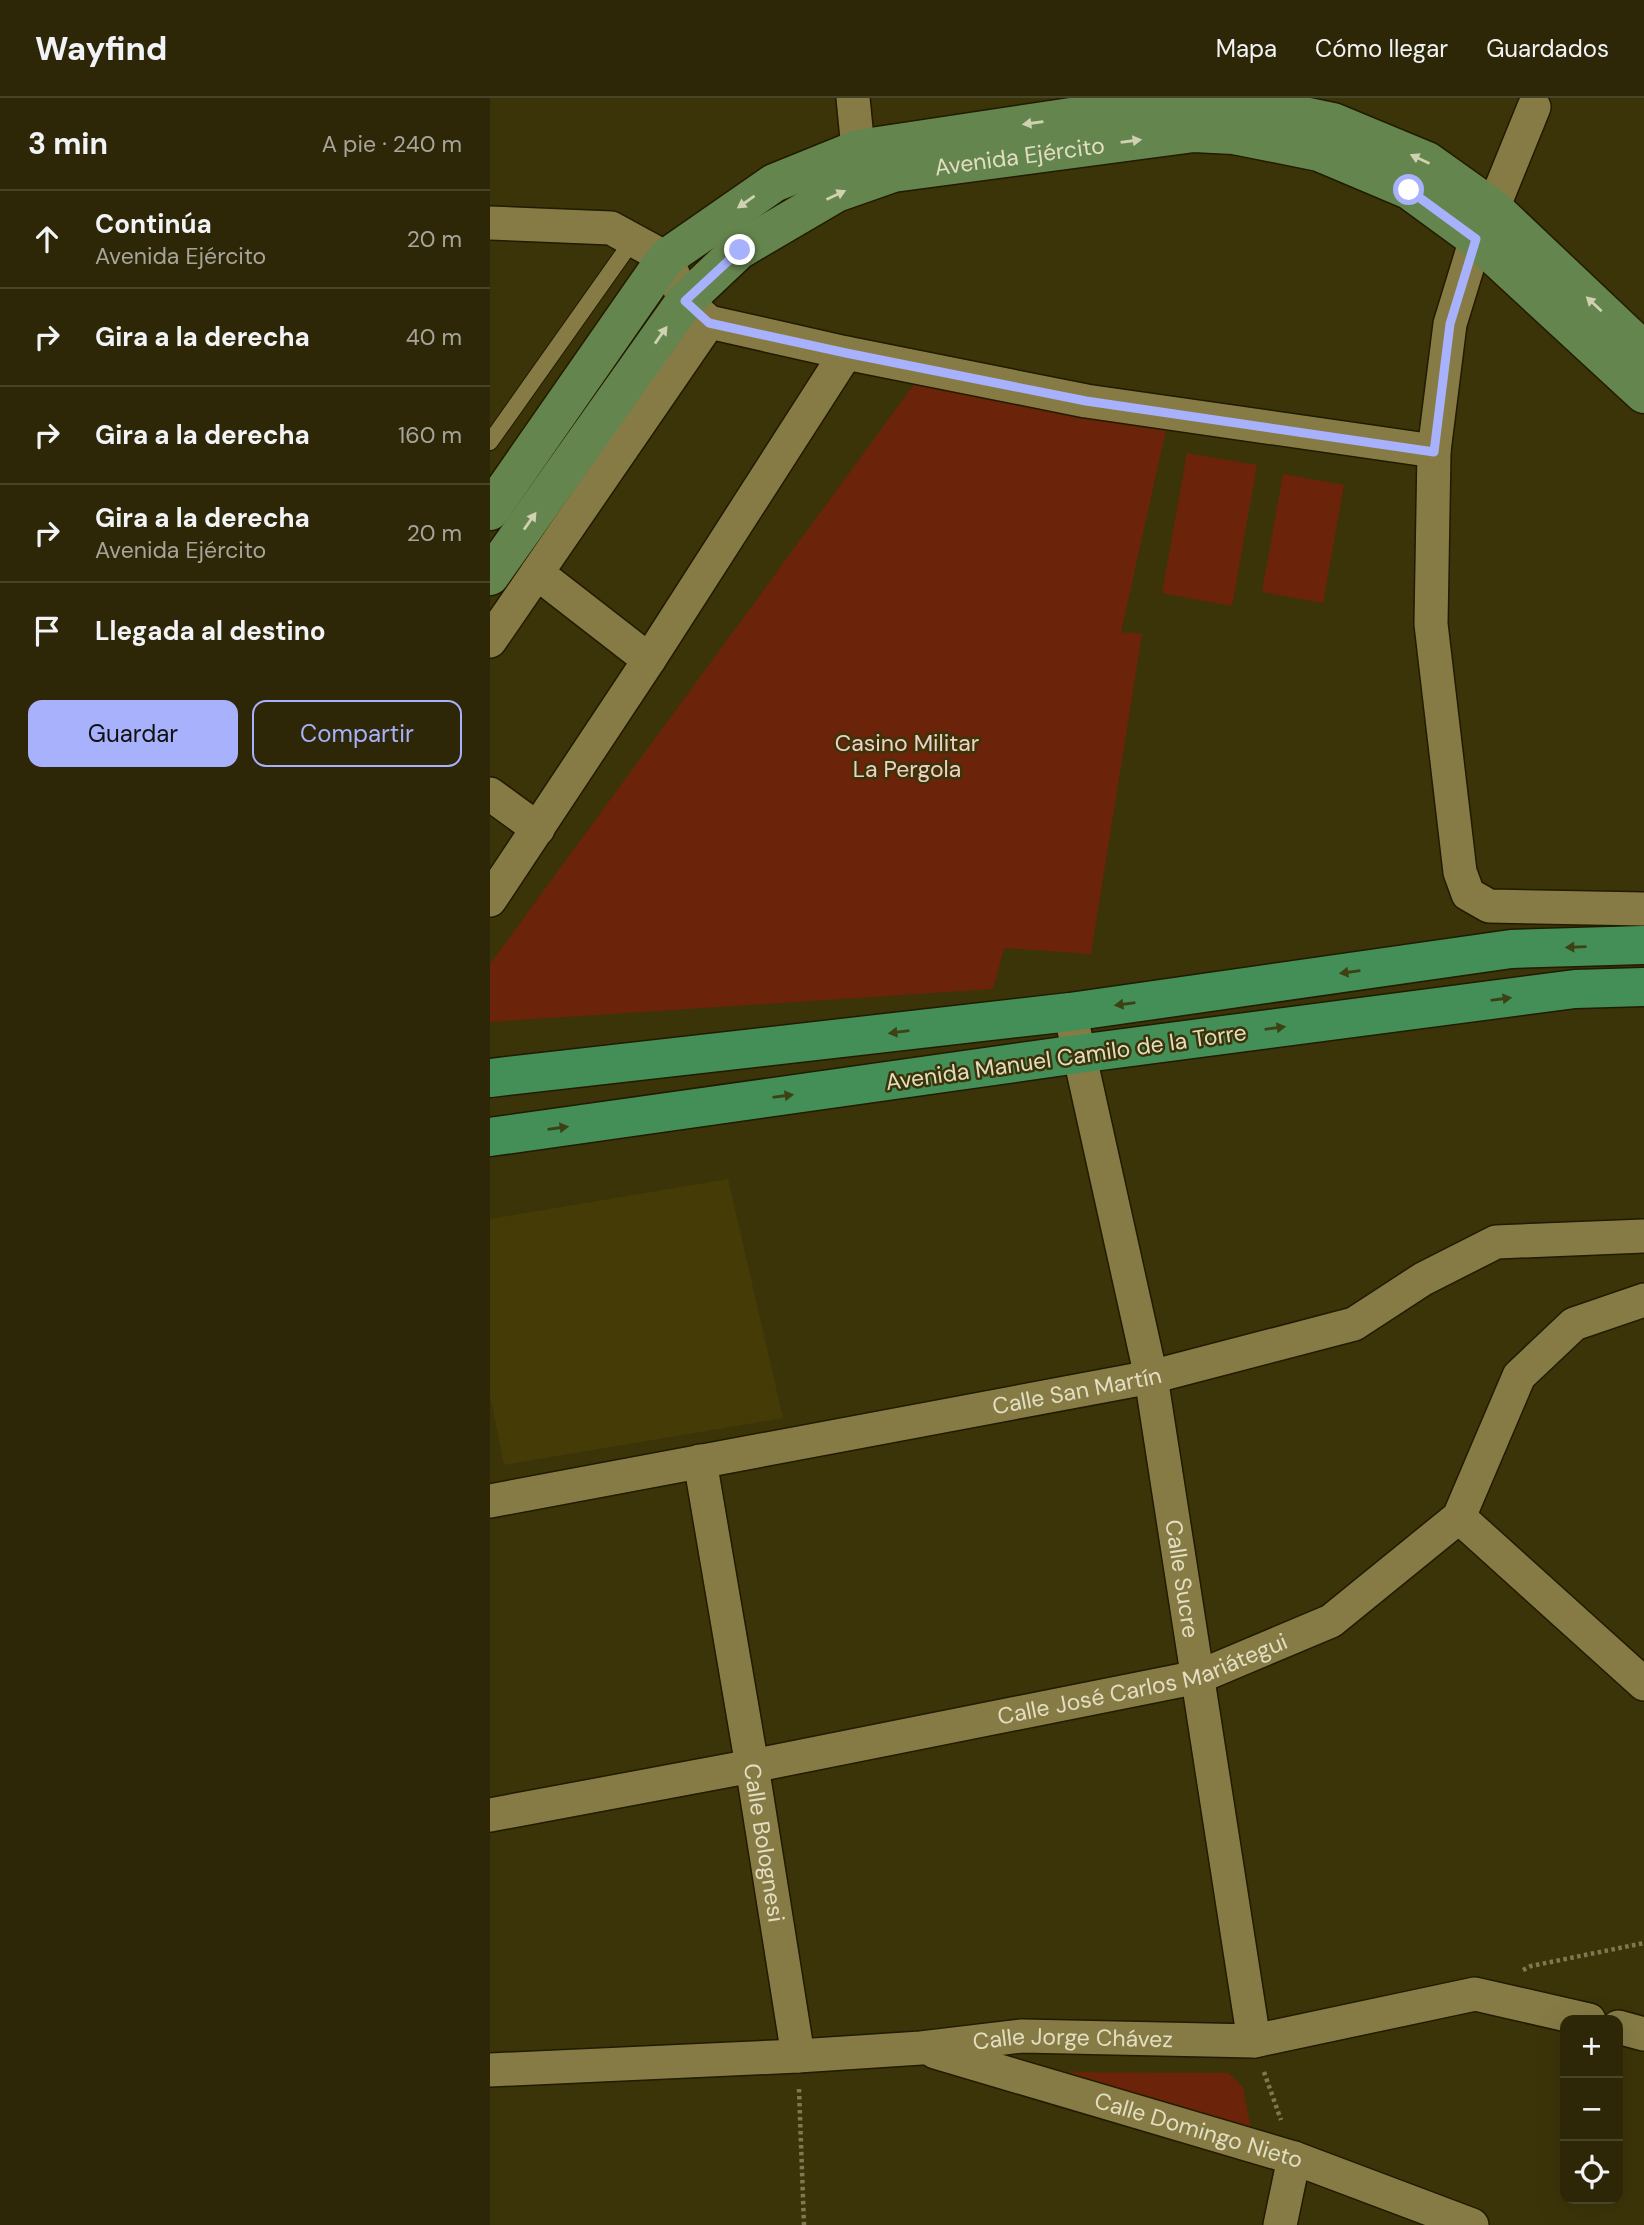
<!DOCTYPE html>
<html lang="es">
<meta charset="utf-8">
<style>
:root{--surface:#2d2707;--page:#352f11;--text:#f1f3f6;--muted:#a7a59b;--line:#484428;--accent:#a7b1fc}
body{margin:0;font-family:"DM Sans",sans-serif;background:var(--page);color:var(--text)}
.controls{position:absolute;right:21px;bottom:21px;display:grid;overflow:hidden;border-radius:14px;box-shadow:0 7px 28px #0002}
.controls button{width:63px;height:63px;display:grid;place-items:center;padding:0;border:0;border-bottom:2px solid var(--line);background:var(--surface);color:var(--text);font:35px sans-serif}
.stop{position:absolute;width:21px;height:21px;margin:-16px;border:5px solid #a7b1fc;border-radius:50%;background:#fff}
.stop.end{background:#a7b1fc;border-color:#fff;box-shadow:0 2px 7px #0008}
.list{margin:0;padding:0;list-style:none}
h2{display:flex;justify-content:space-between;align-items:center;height:91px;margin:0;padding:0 28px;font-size:30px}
h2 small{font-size:23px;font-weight:400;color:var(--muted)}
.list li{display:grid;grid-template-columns:46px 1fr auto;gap:21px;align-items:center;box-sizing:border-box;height:98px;padding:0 28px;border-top:2px solid var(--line)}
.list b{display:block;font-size:26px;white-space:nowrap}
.list p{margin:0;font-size:23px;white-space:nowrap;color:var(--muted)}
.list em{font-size:23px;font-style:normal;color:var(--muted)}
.actions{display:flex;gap:14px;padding:21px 28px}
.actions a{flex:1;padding:16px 0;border:2px solid var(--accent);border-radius:14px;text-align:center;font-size:24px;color:var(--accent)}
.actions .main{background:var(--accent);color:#111}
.icon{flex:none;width:38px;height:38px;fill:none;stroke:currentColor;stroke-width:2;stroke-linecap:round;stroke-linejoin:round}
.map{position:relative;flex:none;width:1154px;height:2127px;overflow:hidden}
header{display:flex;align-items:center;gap:42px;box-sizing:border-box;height:98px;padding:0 35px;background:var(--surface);border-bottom:2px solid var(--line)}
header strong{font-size:33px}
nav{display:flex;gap:38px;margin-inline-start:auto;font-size:24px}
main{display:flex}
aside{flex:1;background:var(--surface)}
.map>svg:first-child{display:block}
.built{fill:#443b07}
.green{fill:#6b2309}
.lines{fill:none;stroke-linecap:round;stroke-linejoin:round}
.lane-casing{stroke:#211b01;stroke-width:18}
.street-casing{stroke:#211b01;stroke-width:36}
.secondary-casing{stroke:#211b01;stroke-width:41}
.primary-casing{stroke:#211b01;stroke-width:41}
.path{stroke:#7f7853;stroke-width:4.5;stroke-dasharray:3.5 3.5;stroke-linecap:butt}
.lane{stroke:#867b45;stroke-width:16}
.street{stroke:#867b45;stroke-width:33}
.secondary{stroke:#65854e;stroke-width:38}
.primary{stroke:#448f58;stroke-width:38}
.oneway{fill:#d0d1b1}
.oneway2{fill:#3d4215}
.route{stroke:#a7b1fc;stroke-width:9}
.labels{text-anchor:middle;stroke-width:5;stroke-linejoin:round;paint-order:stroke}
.street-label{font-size:23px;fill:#e3dec2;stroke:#3c3409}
.park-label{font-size:23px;fill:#efd0c6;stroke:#3c3409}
</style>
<header>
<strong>Wayfind</strong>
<nav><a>Mapa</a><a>Cómo llegar</a><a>Guardados</a></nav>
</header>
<main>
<aside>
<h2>3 min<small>A pie · 240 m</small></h2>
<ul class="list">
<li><svg class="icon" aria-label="ahead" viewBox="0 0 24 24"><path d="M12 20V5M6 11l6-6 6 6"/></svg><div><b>Continúa</b><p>Avenida Ejército</p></div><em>20 m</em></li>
<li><svg class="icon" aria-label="right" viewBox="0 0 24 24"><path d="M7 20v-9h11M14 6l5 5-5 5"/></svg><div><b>Gira a la derecha</b></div><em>40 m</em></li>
<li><svg class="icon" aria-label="right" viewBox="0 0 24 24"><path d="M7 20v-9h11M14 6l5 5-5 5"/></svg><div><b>Gira a la derecha</b></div><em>160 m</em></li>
<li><svg class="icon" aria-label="right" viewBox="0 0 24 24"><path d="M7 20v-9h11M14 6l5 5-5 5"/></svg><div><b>Gira a la derecha</b><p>Avenida Ejército</p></div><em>20 m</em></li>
<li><svg class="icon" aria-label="arrive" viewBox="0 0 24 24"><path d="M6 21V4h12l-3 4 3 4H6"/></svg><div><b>Llegada al destino</b></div></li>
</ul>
<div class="actions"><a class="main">Guardar</a><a>Compartir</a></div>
</aside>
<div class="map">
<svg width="1154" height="2127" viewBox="0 0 1154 2127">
<rect width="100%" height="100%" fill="#3c3409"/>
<!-- built -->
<path class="built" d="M238,1081L293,1320L14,1367L0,1297V1121Z"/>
<!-- green -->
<path class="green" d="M425,285L676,332L631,534L652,536L601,856L514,850L503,891L0,924V866Z
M697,355L767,367L742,508L672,495Z
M793,376L854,387L833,505L772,494Z
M542,1974L738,1975L753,1989L761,2032Z"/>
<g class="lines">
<defs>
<path id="lane" d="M0,344L143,142"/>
<g id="street">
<path d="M363,0L368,51"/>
<path d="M1044,9L1003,110L986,141L960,226L944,353L941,526L970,774L978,796L999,808L1154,811"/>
<path d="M0,125L121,130L176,160L195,203L219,224L356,255L596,303L944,353"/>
<path d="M47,475L159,562"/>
<path d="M0,543L219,224"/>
<path d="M0,696L48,731"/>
<path d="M0,802L159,562L356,255"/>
<path id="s1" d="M580,914L661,1279L764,1943"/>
<path id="s2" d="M210,1363L262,1668L308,1958"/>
<path id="s3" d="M0,1403L661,1279L864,1226L933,1181L1006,1144L1154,1138"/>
<path d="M969,1419L1154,1586"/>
<path id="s4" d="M0,1717L262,1668L708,1579L841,1523L969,1419L1029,1278L1084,1226L1154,1202"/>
<path d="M1128,1929L1154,1936"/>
<path id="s5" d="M445,1954L804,2060L982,2127"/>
<path id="s6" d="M0,1972L308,1958L431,1950L532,1938L764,1943L985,1896L1099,1922"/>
<path d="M790,2127L804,2060"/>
</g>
<g id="secondary">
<path d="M0,413L176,160L284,85L368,51L701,1L745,4L843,24L937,63L1003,110L1154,253"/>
<path id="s7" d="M0,478L195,203L249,152L346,95L403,75L704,35L744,37L829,54L919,92L986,141L1154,296"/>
</g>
<path id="primary" d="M0,980L580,914L1021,851L1154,847
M0,1039L588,956L1085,891L1154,889"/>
</defs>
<!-- lane casing -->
<use href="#lane" class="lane-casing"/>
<!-- street casing -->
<use href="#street" class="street-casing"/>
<!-- secondary casing -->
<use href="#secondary" class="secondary-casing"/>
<!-- primary casing -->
<use href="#primary" class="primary-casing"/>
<!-- path -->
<path class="path" d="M1033,1872L1041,1868L1154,1845
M774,1974L791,2022
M309,1991L314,2127"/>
<!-- lane -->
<use href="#lane" class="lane"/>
<!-- street -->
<use href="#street" class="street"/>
<!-- secondary -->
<use href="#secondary" class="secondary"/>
<!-- primary -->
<use href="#primary" class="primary"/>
</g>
<!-- one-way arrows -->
<defs><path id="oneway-solid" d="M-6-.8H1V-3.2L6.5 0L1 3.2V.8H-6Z" transform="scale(1.75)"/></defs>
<g class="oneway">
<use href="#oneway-solid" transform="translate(543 25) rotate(172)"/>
<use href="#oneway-solid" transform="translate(641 43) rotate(-8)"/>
<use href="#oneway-solid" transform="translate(930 61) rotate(-155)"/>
<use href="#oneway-solid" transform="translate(346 97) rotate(-25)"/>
<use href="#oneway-solid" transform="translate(256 104) rotate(145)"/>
<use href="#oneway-solid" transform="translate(1104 206) rotate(-137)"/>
<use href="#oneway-solid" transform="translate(171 237) rotate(-55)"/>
<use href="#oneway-solid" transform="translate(40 423) rotate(-55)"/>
</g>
<g class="oneway2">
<use href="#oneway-solid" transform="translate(1086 849) rotate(178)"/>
<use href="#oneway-solid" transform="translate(860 874) rotate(172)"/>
<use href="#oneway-solid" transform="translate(1011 901) rotate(-8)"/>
<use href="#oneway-solid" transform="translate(635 906) rotate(172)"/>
<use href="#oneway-solid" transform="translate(785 930) rotate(-8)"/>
<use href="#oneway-solid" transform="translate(409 934) rotate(173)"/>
<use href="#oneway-solid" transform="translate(293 998) rotate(-8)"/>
<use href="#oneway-solid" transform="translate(68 1030) rotate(-8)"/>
</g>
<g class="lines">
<!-- route -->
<path class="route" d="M250,152L195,203L219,225L356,255L596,303L944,354L960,226L986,141L919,92"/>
</g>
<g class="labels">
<!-- street labels -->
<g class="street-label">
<text dy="8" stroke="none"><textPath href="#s7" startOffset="712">Avenida Ejército</textPath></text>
<text transform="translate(576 959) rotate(-8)" y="8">Avenida Manuel Camilo de la Torre</text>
<text dy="8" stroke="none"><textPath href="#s3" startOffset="597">Calle San Martín</textPath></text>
<text dy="8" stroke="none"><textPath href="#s1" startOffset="578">Calle Sucre</textPath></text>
<text dy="8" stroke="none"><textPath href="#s4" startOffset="667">Calle José Carlos Mariátegui</textPath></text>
<text dy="8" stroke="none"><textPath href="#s2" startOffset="387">Calle Bolognesi</textPath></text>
<text dy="8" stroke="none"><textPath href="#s6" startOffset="584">Calle Jorge Chávez</textPath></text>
<text dy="8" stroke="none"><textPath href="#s5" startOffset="275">Calle Domingo Nieto</textPath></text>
</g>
<!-- park labels -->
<g class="park-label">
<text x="417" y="653">Casino Militar<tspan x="417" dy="26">La Pergola</tspan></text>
</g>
</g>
</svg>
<div class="controls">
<button>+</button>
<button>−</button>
<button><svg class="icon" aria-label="locate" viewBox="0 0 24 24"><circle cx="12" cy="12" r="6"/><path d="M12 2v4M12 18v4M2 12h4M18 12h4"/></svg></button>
</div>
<div class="stop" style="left:919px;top:92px"></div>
<div class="stop end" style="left:250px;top:152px"></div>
</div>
</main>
